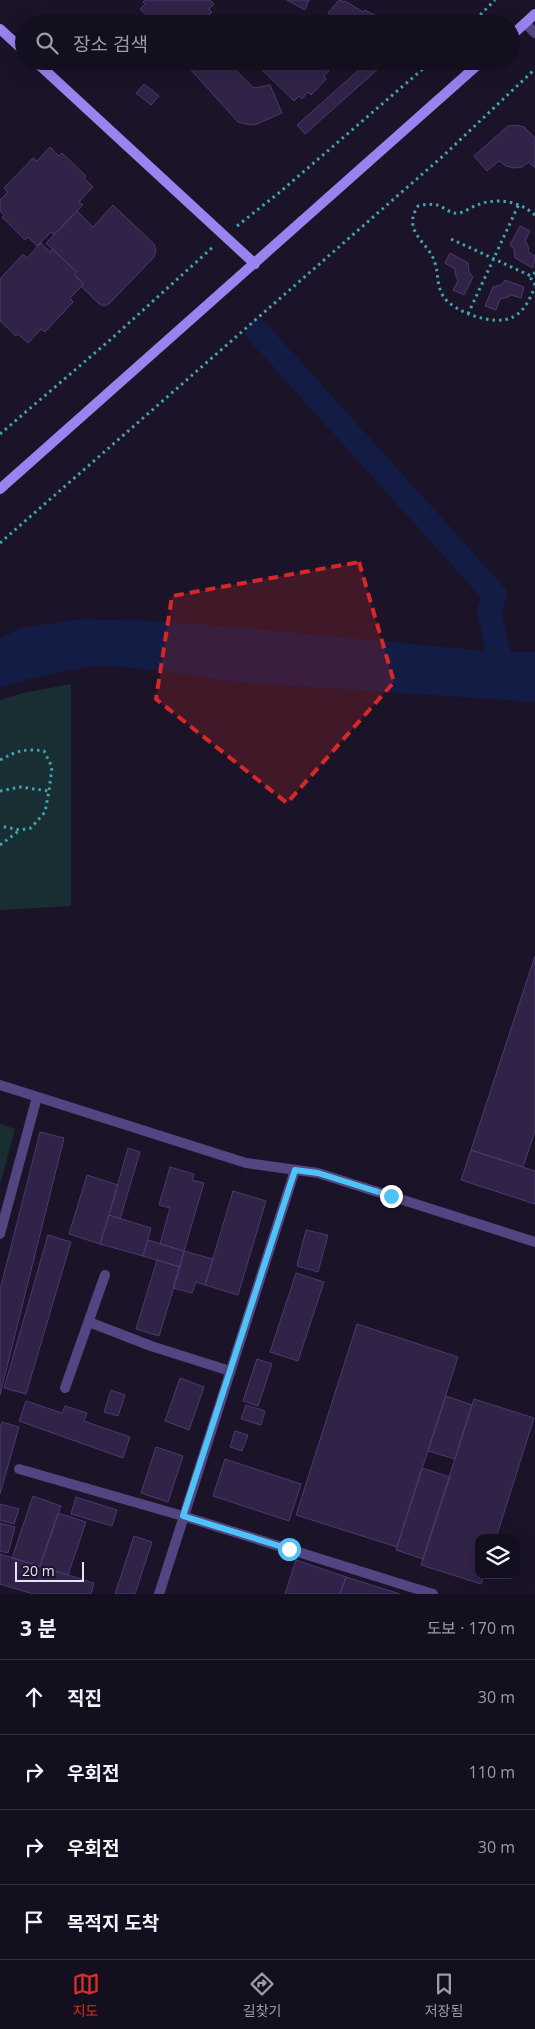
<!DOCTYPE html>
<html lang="ko">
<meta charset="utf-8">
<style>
:root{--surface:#140f1f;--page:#211d2c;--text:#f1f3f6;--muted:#9d9ca4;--line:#332f3d;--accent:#d93025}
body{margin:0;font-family:"Open Sans","Noto Sans KR",sans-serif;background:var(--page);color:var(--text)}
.controls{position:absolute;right:15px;bottom:15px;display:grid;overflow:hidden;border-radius:10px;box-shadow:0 5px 20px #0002}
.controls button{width:45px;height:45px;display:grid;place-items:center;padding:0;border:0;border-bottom:1px solid var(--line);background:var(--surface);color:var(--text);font:25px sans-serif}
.scale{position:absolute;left:15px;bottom:12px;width:69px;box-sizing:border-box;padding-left:5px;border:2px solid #e7e0fb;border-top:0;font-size:14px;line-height:18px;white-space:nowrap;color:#e7e0fb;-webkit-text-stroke:4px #1b1429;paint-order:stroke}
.stop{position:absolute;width:15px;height:15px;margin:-11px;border:4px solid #4fc3f7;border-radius:50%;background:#fff}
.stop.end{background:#4fc3f7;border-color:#fff;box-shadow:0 1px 5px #0008}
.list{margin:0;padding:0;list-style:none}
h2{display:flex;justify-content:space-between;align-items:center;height:65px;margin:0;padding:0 20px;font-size:21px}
h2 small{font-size:16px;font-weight:400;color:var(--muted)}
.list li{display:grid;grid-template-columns:32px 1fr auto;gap:15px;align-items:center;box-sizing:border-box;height:75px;padding:0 20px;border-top:1px solid var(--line)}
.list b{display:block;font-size:19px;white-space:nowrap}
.list em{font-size:16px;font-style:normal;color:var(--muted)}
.icon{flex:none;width:28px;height:28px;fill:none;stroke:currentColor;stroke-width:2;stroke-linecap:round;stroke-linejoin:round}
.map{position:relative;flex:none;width:535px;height:1594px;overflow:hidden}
.search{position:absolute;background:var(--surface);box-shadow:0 5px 20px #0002;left:15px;right:15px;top:15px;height:55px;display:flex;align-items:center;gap:12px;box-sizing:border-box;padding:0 18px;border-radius:28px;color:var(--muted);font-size:19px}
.sheet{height:365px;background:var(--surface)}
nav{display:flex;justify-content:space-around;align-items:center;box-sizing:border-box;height:70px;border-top:1px solid var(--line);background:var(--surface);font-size:14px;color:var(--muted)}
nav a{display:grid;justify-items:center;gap:2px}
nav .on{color:var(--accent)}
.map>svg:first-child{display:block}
.green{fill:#182e32}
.water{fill:#121c44}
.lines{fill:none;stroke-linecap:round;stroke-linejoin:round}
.canal{stroke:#121c44;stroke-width:24}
.building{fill:#302347;stroke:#4c3870}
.path{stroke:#41a3ae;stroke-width:3;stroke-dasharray:2.5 4;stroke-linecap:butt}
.lane{stroke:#524582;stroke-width:10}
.street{stroke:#524582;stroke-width:10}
.secondary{stroke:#9883ef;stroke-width:10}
.route{stroke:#4fc3f7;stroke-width:6}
.marked{fill:#d62828;fill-opacity:0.2;stroke:#d62828;stroke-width:4;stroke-dasharray:10 6;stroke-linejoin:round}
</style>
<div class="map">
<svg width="535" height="1594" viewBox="0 0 535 1594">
<rect width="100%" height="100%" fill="#1b1429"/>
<!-- green -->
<path class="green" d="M71,684V906L0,910V700L23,693Z
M0,1124L15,1129L0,1185Z"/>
<!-- water -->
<path class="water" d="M80,619L155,621L265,630L497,652H535V702L235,682L167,671L97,665L32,678L0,688V638L21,628Z"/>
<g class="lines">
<!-- canal -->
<path class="canal" d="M258,332L495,595L489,611L498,652L500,683"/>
</g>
<!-- building -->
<path class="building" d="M145,0H210L214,4L209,9L212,12L205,18L208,21L205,24H156L140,9L145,4L143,2Z
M287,0H309L305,10Z
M339,0L344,2L345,1L363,12L365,10L384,20L386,16L403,24H341L328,13Z
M183,61H226L254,88L270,85L282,113L257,124L251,125L238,122Z
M369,61H387L305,134L297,125Z
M264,62L263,61L333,62L328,67L330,69L324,76L326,79L311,95L308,92L302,99L299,96L294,101L259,67Z
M144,84L159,96L151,105L136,93Z
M516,125L524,127L535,138V168L529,162L522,167L514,168L506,166L499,161L487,171L474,156L508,126Z
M50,147L59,156L62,153L86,176L84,178L93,187L79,202L83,205L54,235L51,232L37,246L28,237L25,240L2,217L4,215L0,211V200L8,192L4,188L33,158L37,161Z
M113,205L154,244L156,250L154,257L110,303L104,306L98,303L81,286L84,284L74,275L77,272L46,243L77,211L93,227Z
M520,226L530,231L525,241L529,248L528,252L535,256L533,268L515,258L514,249L510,245Z
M41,243L50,252L52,249L77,272L74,275L84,284L70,298L73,302L45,332L41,329L28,343L18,334L16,336L0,321V279L23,254L27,258Z
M450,253L468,263L469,272L473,277L464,295L453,290L458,281L455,273V269L445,263Z
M505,280L524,287L521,298L511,295L508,297L500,299L496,310L485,306L493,287L501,285Z
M535,956V1131L523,1167L471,1150Z
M40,1132L64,1138L0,1395V1290Z
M128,1148L140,1152L120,1219L109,1215Z
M471,1150L535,1171V1204L461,1180Z
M170,1167L194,1174L192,1180L204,1183L184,1251L160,1244L170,1208L159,1205Z
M87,1175L118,1185L100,1244L69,1234Z
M233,1191L266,1201L238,1295L205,1285Z
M109,1215L151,1228L143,1256L100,1244Z
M306,1230L328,1235L318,1272L297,1266Z
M48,1235L71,1242L26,1394L4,1388Z
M148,1240L184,1251L180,1267L143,1256Z
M184,1251L213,1259L205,1285L196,1282L192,1293L173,1288Z
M157,1260L180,1267L159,1336L136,1329Z
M296,1273L324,1282L298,1361L270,1352Z
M357,1324L458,1357L397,1547L296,1515Z
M257,1359L272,1364L258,1406L243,1401Z
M180,1378L204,1387L189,1430L165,1421Z
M111,1390L125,1395L118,1416L104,1412Z
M446,1396L472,1405L455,1459L428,1451Z
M474,1399L534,1418L496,1538H479V1575H484L481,1584L421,1565Z
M26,1401L62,1413L65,1406L87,1413L84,1421L130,1437L123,1458L19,1421Z
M246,1405L265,1411L261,1425L241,1419Z
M2,1422L19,1427L0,1494V1428Z
M235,1431L248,1435L242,1451L230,1447Z
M156,1447L183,1456L168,1502L141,1493Z
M225,1459L301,1484L289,1521L213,1496Z
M422,1468L450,1477L423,1559L396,1550Z
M33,1496L61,1506L40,1566L12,1558Z
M76,1497L117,1510L112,1526L71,1514Z
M0,1504L19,1509L14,1524L0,1520Z
M58,1513L86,1522L68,1575L40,1566Z
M0,1523L15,1527L8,1553L0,1551Z
M134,1536L152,1542L135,1594H115Z
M0,1554L94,1583L91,1594H33L0,1584Z
M296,1560L346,1577L340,1594H285Z
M346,1577L400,1594H340Z"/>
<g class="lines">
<!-- path -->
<path class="path" d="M471,24L495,0
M535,215C519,201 497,197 477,205C471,207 465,212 459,213C452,215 444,207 437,205C431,204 424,204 418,206C401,232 429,242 435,263C439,275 436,283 443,296C453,312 495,327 513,317C525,311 530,298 535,287
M237,226L280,192L432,61
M451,239L531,276
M535,272L531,279L535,285
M468,314L519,204
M0,434L110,340L214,246
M0,543L443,156L535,69
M0,760C17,751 25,748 44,751L52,767L49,791L45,812L31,828L20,830L0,826
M0,791L20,787L49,791
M0,845L20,830"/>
<!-- lane -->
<path class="lane" d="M525,23L535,33
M0,1234L37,1097
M89,1322L151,1346L230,1371
M65,1388L105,1275
M19,1469L183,1516"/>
<!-- street -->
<path class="street" d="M0,1085L246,1163L318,1173L535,1242
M183,1516L433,1594
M159,1594L295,1170"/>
<!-- secondary -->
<path class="secondary" d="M0,29L24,51
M511,36L535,14
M35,61L255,264
M0,489L482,61"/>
</g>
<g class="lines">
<!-- route -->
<path class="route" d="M289,1549L183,1516L295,1170L318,1173L391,1196"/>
</g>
<!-- marked area -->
<path class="marked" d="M359,562L394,682L287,803L156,699L172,596Z"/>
</svg>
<div class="controls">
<button><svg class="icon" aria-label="layers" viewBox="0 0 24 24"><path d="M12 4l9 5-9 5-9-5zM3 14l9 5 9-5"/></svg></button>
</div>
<div class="scale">20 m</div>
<div class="stop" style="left:289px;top:1549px"></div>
<div class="stop end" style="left:391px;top:1196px"></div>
<div class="search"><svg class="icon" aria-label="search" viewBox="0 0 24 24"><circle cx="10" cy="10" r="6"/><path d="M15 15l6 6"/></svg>장소 검색</div>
</div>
<section class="sheet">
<h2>3 분<small>도보 · 170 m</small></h2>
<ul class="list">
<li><svg class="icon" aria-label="ahead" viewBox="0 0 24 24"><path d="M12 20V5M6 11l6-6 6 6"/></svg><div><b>직진</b></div><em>30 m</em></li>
<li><svg class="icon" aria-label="right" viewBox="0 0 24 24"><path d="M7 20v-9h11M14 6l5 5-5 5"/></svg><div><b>우회전</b></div><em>110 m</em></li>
<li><svg class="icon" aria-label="right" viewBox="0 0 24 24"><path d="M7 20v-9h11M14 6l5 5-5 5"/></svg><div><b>우회전</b></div><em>30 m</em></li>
<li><svg class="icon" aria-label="arrive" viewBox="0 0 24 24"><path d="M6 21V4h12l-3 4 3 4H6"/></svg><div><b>목적지 도착</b></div></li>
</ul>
</section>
<nav>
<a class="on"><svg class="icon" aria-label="map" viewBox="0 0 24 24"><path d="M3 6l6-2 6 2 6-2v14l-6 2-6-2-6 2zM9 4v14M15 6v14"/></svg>지도</a>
<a><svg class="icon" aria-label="directions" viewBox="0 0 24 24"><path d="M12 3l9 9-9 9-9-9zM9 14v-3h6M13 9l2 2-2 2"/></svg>길찾기</a>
<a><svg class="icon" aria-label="saved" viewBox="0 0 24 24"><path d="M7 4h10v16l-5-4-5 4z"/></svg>저장됨</a>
</nav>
